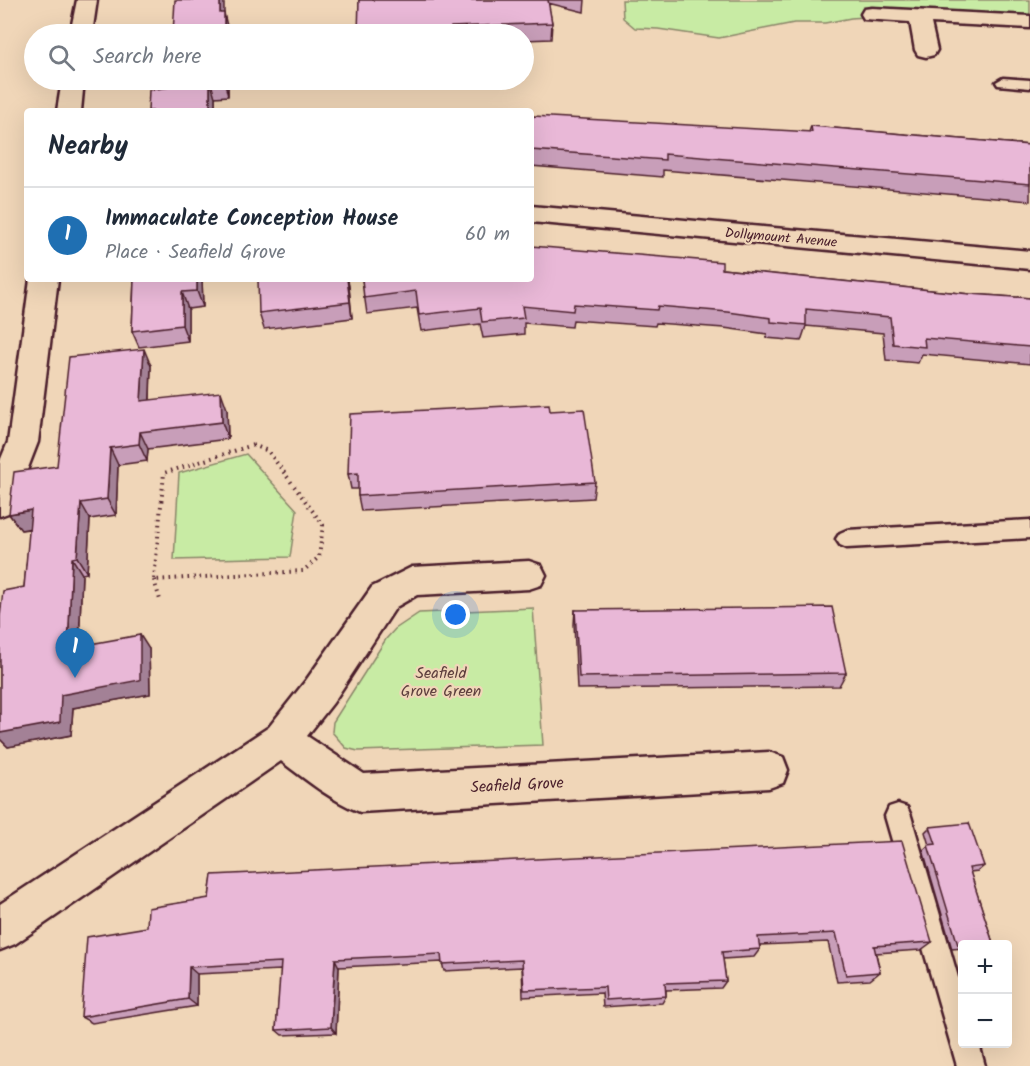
<!DOCTYPE html>
<meta charset="utf-8">
<style>
:root{--surface:#fff;--page:#f6f6f7;--text:#1f2937;--muted:#747a83;--line:#e0e1e3;--accent:#1f6fb2}
body{margin:0;font-family:Kalam,sans-serif;background:var(--page);color:var(--text)}
.controls{position:absolute;right:18px;bottom:18px;display:grid;overflow:hidden;border-radius:6px;box-shadow:0 6px 24px #0002}
.controls button{width:54px;height:54px;display:grid;place-items:center;padding:0;border:0;border-bottom:2px solid var(--line);background:var(--surface);color:var(--text);font:30px sans-serif}
.you{position:absolute;left:456px;top:615px;width:21px;height:21px;margin:-15px;border:4px solid #fff;border-radius:50%;background:#1a73e8;box-shadow:0 0 0 9px #1a73e833}
.badge{display:grid;place-items:center;width:39px;height:39px;border-radius:50%;background:var(--accent);color:#fff;font-size:20px;font-weight:700}
.pin{position:absolute;translate:-50% -50px;filter:drop-shadow(0 2px 3px #0008)}
.pin::after{content:'';position:absolute;top:32px;width:21px;height:18px;background:inherit;clip-path:polygon(0 0,100% 0,50% 100%)}
.list{margin:0;padding:0;list-style:none}
h2{display:flex;justify-content:space-between;align-items:center;height:78px;margin:0;padding:0 24px;font-size:26px}
h2 small{font-size:20px;font-weight:400;color:var(--muted)}
.list li{display:grid;grid-template-columns:39px 1fr auto;gap:18px;align-items:center;box-sizing:border-box;height:96px;padding:0 24px;border-top:2px solid var(--line)}
.list b{display:block;font-size:22px;white-space:nowrap}
.list p{margin:0;font-size:20px;white-space:nowrap;color:var(--muted)}
.list em{font-size:20px;font-style:normal;color:var(--muted)}
.icon{flex:none;width:33px;height:33px;fill:none;stroke:currentColor;stroke-width:2;stroke-linecap:round;stroke-linejoin:round}
.map{position:relative;flex:none;width:1030px;height:1066px;overflow:hidden}
.search{position:absolute;background:var(--surface);box-shadow:0 6px 24px #0002;left:24px;top:24px;width:510px;height:66px;display:flex;align-items:center;gap:15px;box-sizing:border-box;padding:0 21px;border-radius:33px;color:var(--muted);font-size:22px}
.panel{position:absolute;background:var(--surface);box-shadow:0 6px 24px #0002;left:24px;top:108px;width:510px;height:174px;border-radius:6px}
.map>svg:first-child{display:block}
.green{fill:#c8eba4;stroke:#898568;stroke-width:1.5}
.lines{fill:none;stroke-linecap:round;stroke-linejoin:round}
.service-casing{stroke:#4a1f2b;stroke-width:5}
.minor-casing{stroke:#4a1f2b;stroke-width:5}
.path{stroke:#4a1f2b;stroke-width:4;stroke-dasharray:1.5 4.5;stroke-linecap:butt}
.service{fill:#f0d6b8;fill-rule:evenodd}
.minor{fill:#f0d6b8;fill-rule:evenodd}
.wall{fill:#c89eb9;stroke:#4a1f2b;stroke-width:1.5}
.shaded-wall{fill:#a38196;stroke:#4a1f2b;stroke-width:1.5}
.building{fill:#e9b8d7;stroke:#4a1f2b;stroke-width:1.5}
.labels{text-anchor:middle;stroke-width:4.5;stroke-linejoin:round;paint-order:stroke}
.far-street-label{font-size:14px;fill:#4a1f2b;stroke:#f0d6b8}
.park-label{font-size:16px;fill:#5d3e3d;stroke:#f0d6b8}
.street-label{font-size:16px;fill:#4a1f2b;stroke:#f0d6b8}
</style>
<div class="map">
<svg width="1030" height="1066" viewBox="0 0 1030 1066">
<rect width="100%" height="100%" fill="#f0d6b8"/>
<filter id="ink" filterUnits="userSpaceOnUse"><feTurbulence type="fractalNoise" baseFrequency=".0167" numOctaves="2"/><feDisplacementMap in="SourceGraphic" scale="12" xChannelSelector="R" yChannelSelector="G"/><feConvolveMatrix kernelMatrix="1 2 1 2 8 2 1 2 1" color-interpolation-filters="sRGB"/></filter>
<g filter="url(#ink)">
<!-- green -->
<path class="green" d="M622,0H1030V17L894,15L851,18L825,23H794L719,38L658,29L635,28L623,18Z
M246,454L297,510L290,557L174,560L179,473Z
M533,608L543,745L358,751L346,748L332,732L333,722L386,639L395,629L419,613Z"/>
<g class="lines">
<defs>
<path id="service" d="M1003,78L1030,80V88L998,85L996,82Z
M1030,520V538L847,548L840,545L836,539L840,533L847,530Z
M898,804L907,807L911,816L962,991V1044H979L985,1066H957L885,816L889,807Z"/>
<path id="minor" d="M77,0H97L92,34H70Z
M872,8L1030,16V28L931,23L937,50L934,55L926,57L918,55L915,50L910,22L864,19L861,14L864,9Z
M62,80H84L81,111H57Z
M531,206L1030,251V269L531,222Z
M30,279H58L38,442L11,512L0,516V461L8,442Z
M529,561L541,565L546,575L541,585L529,589L417,595L396,607L333,703L307,736L364,774L769,752L783,757L788,770L783,783L769,788L360,812C331,800 306,780 281,761L15,944L0,950V904L269,727L307,679L372,587L412,567Z"/>
</defs>
<!-- service casing -->
<use href="#service" class="service-casing"/>
<!-- minor casing -->
<use href="#minor" class="minor-casing"/>
<!-- path -->
<path class="path" d="M253,445L268,451L323,525L319,557L303,571L154,580L164,473Z
M154,580L161,603"/>
<!-- service -->
<use href="#service" class="service"/>
<!-- minor -->
<use href="#minor" class="minor"/>
</g>
<!-- wall -->
<path class="wall" d="M359,0H585L584,12L548,3L552,23L551,39L524,40V34H359Z
M171,80H228V96L215,97V111H148L170,87Z
M531,125L809,132L811,126L1030,145V201L663,170V177L531,166Z
M722,269L970,294L1030,298V364L922,354L918,363L886,360L883,333L806,326L801,341L766,338L767,334L724,328L656,323L655,326L573,320L572,327L524,323V334L483,338L480,324L421,331L417,308L367,314L362,279Z
M134,279H202L203,307L188,309V341L139,347L132,331Z
M268,279H348L352,318L264,329L259,313Z
M151,366L150,400L227,409L228,439L148,449L147,461L118,465L116,515L90,519L87,573L82,574L79,646L149,649L150,694L73,708L71,735L8,747L0,739V617L24,587L30,529L21,530L9,514L57,466Z
M550,411L595,482L593,498L361,511L358,496V489H351L348,474Z
M575,610L846,673L839,686L577,689L574,624Z
M930,827L984,866L978,871L970,872L993,943L990,945H963V948L952,949L923,850L929,845L925,832Z
M212,875L932,942L921,950L876,953L880,972L870,980L837,982L828,942L760,945V949L754,957L723,959L726,981L721,988L666,990V996L662,1003L603,1007L602,993L523,997L522,967L444,971L442,962L339,967L336,1033L282,1035L276,1030L281,970L197,974V1006L92,1023L81,1017L147,927L209,898Z"/>
<!-- shaded-wall -->
<path class="shaded-wall" d="M220,0H224V30L220,13Z
M224,13L228,30V34H224Z
M210,80L215,97V111H210Z
M224,80H228V96Z
M197,279H202L203,307L197,291Z
M347,279L349,286L352,318L350,302Z
M182,292L188,309V341L182,325Z
M144,349L151,366L149,419L141,401Z
M221,392L227,409L228,439L222,422Z
M140,432L148,449L147,461L139,444Z
M110,448L118,465L116,515L107,499Z
M81,503L90,519L87,573L77,557Z
M31,510L42,526L21,530L9,514Z
M72,558L82,574L78,663L68,648Z
M140,635L149,649L150,694L73,708L71,735L8,747L0,739V733L61,695Z
M335,959L339,967L336,1033L331,1027Z
M189,967L197,974V1006L188,999Z"/>
<!-- building -->
<path class="building" d="M175,0H220V13H224V34H173Z
M359,0H548L552,23L451,27V30L358,32Z
M171,80H218H210V111H148L149,90L170,87Z
M533,116L812,132L811,126L1030,145V184L665,154V160L531,150V125Z
M531,246L722,262V269L970,294L1030,298V347L924,338L925,347L893,344L890,317L806,309V325L771,322V318L728,312L658,306L657,310L574,304L573,311L522,306L524,318L482,322L480,308L419,315L416,291L364,298L362,279H531Z
M134,279H197V291L182,292V325L132,331Z
M268,279H347L350,302L259,313L258,280Z
M144,349L141,401L221,392L222,422L140,432L139,444L110,448L107,499L81,503L77,557L72,558L68,648L140,635V680L61,695L60,722L0,733V617L3,591L24,587L31,510L9,514L14,472L57,466L69,357Z
M549,404L550,411L584,409L595,482L358,496V473L348,474L350,414Z
M832,607L846,673L579,677L575,610Z
M969,823L984,866L969,868L993,943L958,945L928,845L936,844L930,827Z
M902,841L932,942L874,946L880,972L846,975L836,933L758,937L760,949L722,952L726,981L665,983L666,996L606,1000L605,987L524,990L522,960L442,964L441,954L335,959L331,1027L276,1030L281,962L189,967L188,999L81,1017L87,937L147,927L148,908L209,898L212,875Z"/>
</g>
<g class="labels">
<!-- far-street labels -->
<g class="far-street-label">
<text transform="translate(781 237) rotate(5)" y="5">Dollymount Avenue</text>
</g>
<!-- park labels -->
<g class="park-label">
<text x="441" y="678">Seafield<tspan x="441" dy="18">Grove Green</tspan></text>
</g>
<!-- street labels -->
<g class="street-label">
<text transform="translate(517 784) rotate(-3)" y="6">Seafield Grove</text>
</g>
</g>
</svg>
<div class="controls">
<button>+</button>
<button>−</button>
</div>
<div class="you"></div>
<div class="pin badge" style="left:75px;top:678px">1</div>
<div class="search"><svg class="icon" aria-label="search" viewBox="0 0 24 24"><circle cx="10" cy="10" r="6"/><path d="M15 15l6 6"/></svg>Search here</div>
<section class="panel">
<h2>Nearby<small></small></h2>
<ul class="list">
<li><span class="badge">1</span><div><b>Immaculate Conception House</b><p>Place · Seafield Grove</p></div><em>60 m</em></li>
</ul>
</section>
</div>
